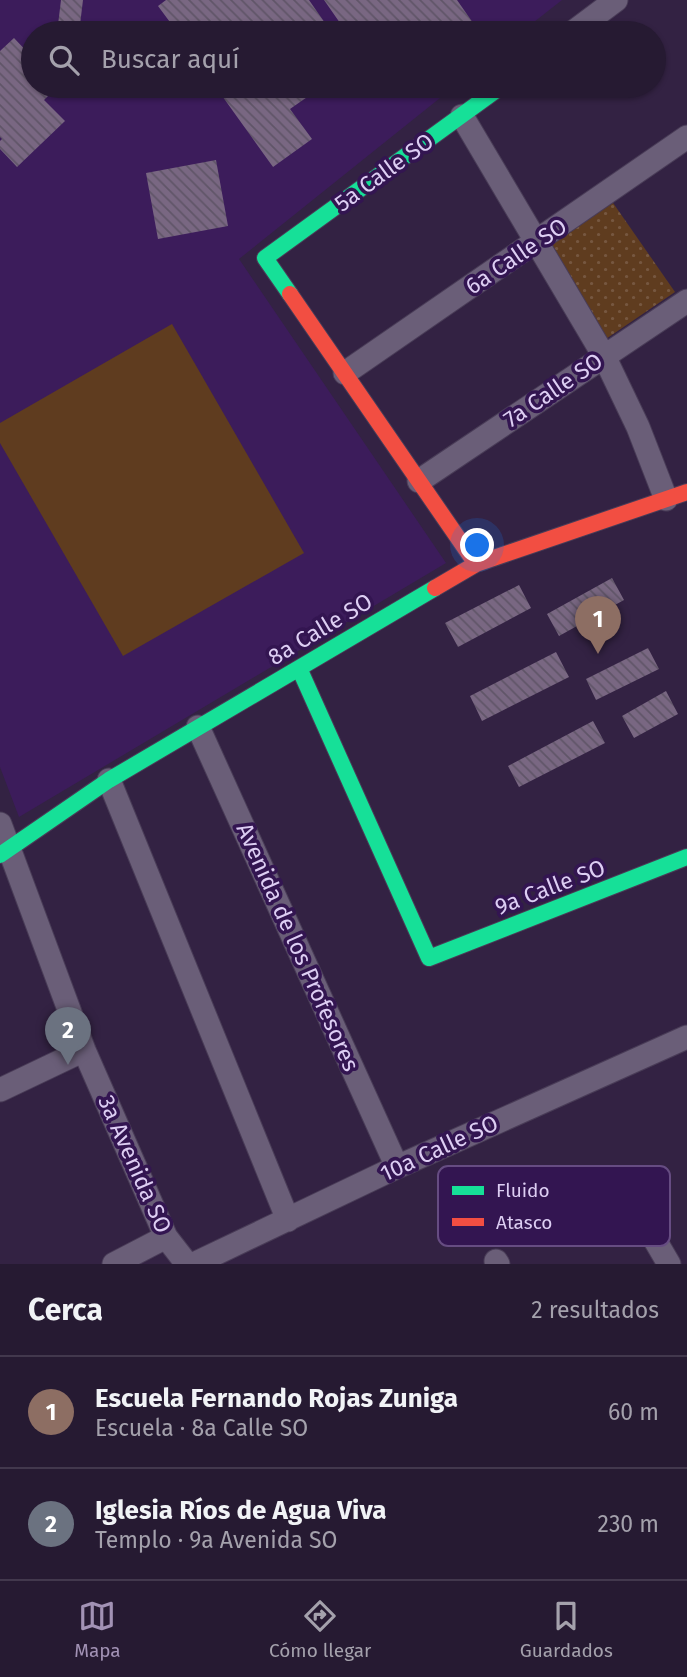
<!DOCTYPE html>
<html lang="es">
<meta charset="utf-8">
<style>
:root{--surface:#261a32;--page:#2e233a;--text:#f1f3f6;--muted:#a4a1ac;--line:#42384d;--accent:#a292b5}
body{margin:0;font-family:"Fira Sans",sans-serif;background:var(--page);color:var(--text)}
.you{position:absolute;left:478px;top:546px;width:24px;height:24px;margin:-18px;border:5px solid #fff;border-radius:50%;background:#1a73e8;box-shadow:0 0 0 10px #1a73e833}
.badge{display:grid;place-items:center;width:46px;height:46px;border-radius:50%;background:var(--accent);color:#fff;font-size:23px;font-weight:700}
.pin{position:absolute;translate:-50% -58px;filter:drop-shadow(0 2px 4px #0008)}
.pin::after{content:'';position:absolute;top:37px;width:24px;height:21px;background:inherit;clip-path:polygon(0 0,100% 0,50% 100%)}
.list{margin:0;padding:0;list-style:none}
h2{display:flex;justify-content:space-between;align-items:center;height:91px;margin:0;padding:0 28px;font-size:30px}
h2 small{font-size:23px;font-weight:400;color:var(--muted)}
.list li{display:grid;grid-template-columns:46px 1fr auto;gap:21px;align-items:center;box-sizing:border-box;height:112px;padding:0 28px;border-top:2px solid var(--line)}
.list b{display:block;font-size:26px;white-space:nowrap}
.list p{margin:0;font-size:23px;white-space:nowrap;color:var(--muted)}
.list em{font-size:23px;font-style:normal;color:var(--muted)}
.icon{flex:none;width:38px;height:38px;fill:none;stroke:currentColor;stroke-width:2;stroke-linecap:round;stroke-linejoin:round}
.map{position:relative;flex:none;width:687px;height:1264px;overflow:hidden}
.search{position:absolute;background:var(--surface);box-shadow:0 2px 5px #0004;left:21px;right:21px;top:21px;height:77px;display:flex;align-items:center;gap:18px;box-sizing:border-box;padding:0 24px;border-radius:38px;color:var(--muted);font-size:26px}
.sheet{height:315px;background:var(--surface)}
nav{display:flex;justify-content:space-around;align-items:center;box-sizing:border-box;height:98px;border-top:2px solid var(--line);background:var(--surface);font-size:19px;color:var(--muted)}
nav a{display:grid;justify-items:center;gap:4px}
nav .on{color:var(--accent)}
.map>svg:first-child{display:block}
.built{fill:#3c1c5b}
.grass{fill:#5f3c1f}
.park{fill:url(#park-dots)}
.building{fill:url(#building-back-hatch)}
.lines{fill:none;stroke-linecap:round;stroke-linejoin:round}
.street-casing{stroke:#493c57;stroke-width:25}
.fast-casing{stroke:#493c57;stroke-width:18}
.jam-casing{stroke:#493c57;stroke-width:18}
.street{stroke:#6a5e78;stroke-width:23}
.fast{stroke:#16e098;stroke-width:16}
.jam{stroke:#f24e42;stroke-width:16}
.labels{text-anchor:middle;stroke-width:7;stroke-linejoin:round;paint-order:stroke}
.street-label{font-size:23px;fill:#ddcef3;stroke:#331551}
.key{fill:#331551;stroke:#664c82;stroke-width:2}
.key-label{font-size:19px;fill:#ddcef3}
</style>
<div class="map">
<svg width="687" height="1264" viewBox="0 0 687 1264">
<defs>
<pattern id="park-dots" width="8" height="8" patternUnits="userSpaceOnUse" patternTransform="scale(1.75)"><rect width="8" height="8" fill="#5f3c1f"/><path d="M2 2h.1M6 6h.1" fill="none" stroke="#765740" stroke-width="1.8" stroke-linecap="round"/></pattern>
<pattern id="building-back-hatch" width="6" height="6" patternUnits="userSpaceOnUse" patternTransform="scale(1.75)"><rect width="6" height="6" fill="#796782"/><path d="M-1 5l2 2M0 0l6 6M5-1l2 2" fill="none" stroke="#605568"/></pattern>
</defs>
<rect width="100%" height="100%" fill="#332243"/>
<!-- built -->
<path class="built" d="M0,0H562L520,33H33V86H455L239,259L446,563L19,817L0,767Z"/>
<!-- grass -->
<path class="grass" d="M172,324L304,553L123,656L0,443V423Z"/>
<!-- park -->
<path class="park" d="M611,200L675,292L603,341L543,246Z"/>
<!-- building -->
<path class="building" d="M61,0H83L79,33H57Z
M166,0H309L332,33H178L158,6Z
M324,0H457L478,30L473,33H347Z
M14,38L33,58V86H58L44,100L65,121L17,167L0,149V141L2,139L0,137V51Z
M215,86H323L290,109L312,139L273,167Z
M216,160L228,226L158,239L146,173Z
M612,578L624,600L559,636L547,614Z
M519,585L531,608L458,647L445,623Z
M648,648L659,669L596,700L586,679Z
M556,652L569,677L482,721L470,696Z
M666,691L678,714L634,738L622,716Z
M593,721L605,743L519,787L508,766Z"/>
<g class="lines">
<defs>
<path id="street" d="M572,33L616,0
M462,116L604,356L638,427L666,499
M345,373L687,137
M419,481L687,301
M198,727L397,1167
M109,780L288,1220
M0,824L84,1050L166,1237L187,1264
M0,1090L84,1050
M621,1182L669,1264
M496,1261L498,1264
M114,1264L166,1237
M194,1264L397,1167L687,1037"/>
<path id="fast" d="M290,294L265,258L502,86
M299,668L429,958L687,857
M0,855L109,780L435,588"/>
<path id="jam" d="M290,294L476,564
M435,588L476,564L687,492"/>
</defs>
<!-- street casing -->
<use href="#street" class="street-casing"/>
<!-- fast casing -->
<use href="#fast" class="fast-casing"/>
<!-- jam casing -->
<use href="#jam" class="jam-casing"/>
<!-- street -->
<use href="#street" class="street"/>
<!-- fast -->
<use href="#fast" class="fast"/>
<!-- jam -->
<use href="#jam" class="jam"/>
</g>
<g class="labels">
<!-- street labels -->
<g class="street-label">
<text transform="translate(384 172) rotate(-36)" y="8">5a Calle SO</text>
<text transform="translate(516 256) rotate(-34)" y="8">6a Calle SO</text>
<text transform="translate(553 390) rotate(-34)" y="8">7a Calle SO</text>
<text transform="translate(320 629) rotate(-31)" y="8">8a Calle SO</text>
<text transform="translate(550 887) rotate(-21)" y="8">9a Calle SO</text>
<text transform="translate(298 947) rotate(66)" y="8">Avenida de los Profesores</text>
<text transform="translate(439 1148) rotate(-25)" y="8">10a Calle SO</text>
<text transform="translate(135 1164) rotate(66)" y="8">3a Avenida SO</text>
</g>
</g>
<!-- legend -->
<rect x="438" y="1166" width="232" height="80" rx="10" class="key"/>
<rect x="452" y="1186" width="32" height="9" fill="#16e098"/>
<rect x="452" y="1218" width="32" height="8" fill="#f24e42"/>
<g class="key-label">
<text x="496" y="1197">Fluido</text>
<text x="496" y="1229">Atasco</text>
</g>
</svg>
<div class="you"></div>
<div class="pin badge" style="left:598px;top:654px;background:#8d6e63">1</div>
<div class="pin badge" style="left:68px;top:1065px;background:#6b7280">2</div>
<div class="search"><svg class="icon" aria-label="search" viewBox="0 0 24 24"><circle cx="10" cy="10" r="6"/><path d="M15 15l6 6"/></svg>Buscar aquí</div>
</div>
<section class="sheet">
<h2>Cerca<small>2 resultados</small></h2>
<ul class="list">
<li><span class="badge" style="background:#8d6e63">1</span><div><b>Escuela Fernando Rojas Zuniga</b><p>Escuela · 8a Calle SO</p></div><em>60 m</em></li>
<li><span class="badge" style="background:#6b7280">2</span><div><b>Iglesia Ríos de Agua Viva</b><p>Templo · 9a Avenida SO</p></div><em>230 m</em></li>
</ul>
</section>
<nav>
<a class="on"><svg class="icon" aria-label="map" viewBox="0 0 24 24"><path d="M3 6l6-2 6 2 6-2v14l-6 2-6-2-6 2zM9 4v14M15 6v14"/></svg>Mapa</a>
<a><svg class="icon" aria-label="directions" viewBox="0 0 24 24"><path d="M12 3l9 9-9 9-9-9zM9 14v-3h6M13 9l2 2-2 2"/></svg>Cómo llegar</a>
<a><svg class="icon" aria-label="saved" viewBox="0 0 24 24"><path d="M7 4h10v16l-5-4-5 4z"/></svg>Guardados</a>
</nav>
